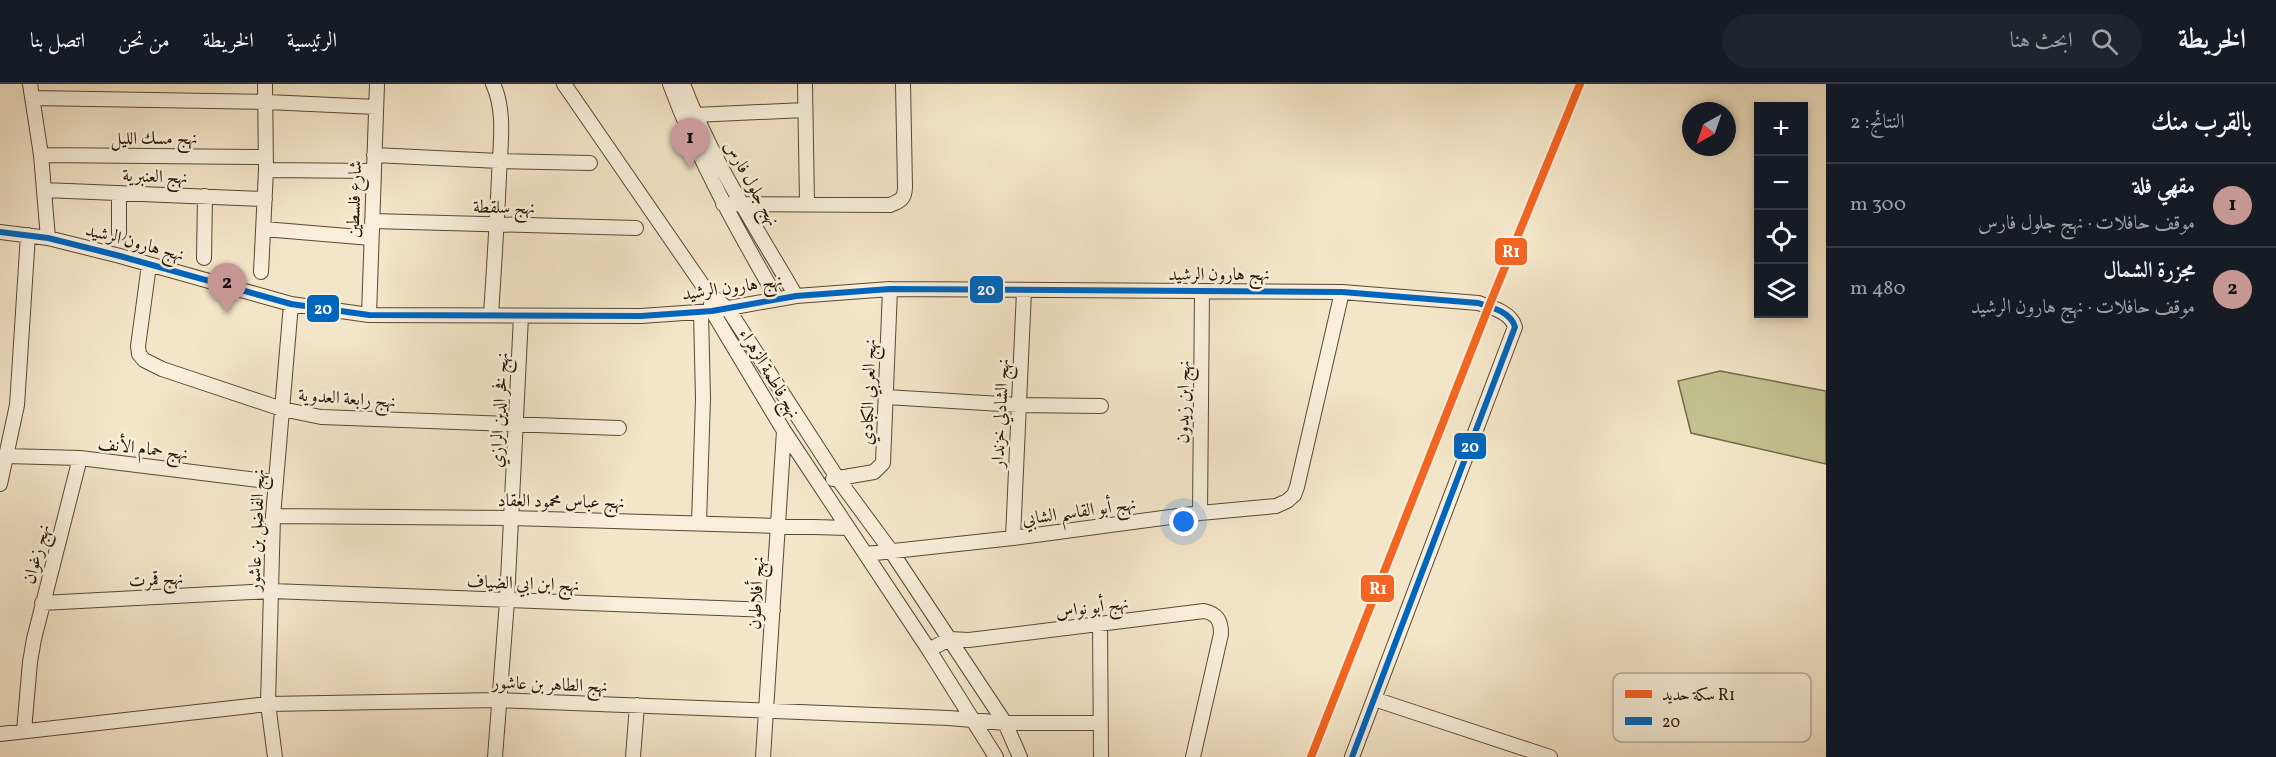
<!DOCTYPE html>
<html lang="ar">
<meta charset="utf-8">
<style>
:root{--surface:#171b24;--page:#20242c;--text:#f1f3f6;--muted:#9ea1a6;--line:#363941;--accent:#c59692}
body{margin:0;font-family:Vollkorn,Amiri,serif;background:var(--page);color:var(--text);direction:rtl}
.controls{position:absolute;right:18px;top:18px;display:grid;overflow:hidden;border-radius:0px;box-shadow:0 3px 9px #0003}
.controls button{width:54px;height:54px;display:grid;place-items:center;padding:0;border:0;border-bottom:2px solid var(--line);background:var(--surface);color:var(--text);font:30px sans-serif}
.compass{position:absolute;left:1682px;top:18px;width:54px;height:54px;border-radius:50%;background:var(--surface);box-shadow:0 3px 9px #0003;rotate:220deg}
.you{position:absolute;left:1184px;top:438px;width:21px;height:21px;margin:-15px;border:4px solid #fff;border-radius:50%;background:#1a73e8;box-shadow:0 0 0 9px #1a73e833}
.badge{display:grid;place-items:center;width:39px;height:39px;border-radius:50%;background:var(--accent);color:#111;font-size:20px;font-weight:700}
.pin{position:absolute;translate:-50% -50px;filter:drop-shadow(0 2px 3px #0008)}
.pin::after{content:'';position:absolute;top:32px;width:21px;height:18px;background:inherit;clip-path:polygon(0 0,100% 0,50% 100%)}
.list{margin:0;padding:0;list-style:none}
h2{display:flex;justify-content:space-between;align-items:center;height:78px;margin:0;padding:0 24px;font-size:26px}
h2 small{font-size:20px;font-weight:400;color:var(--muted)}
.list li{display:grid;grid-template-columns:39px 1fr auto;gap:18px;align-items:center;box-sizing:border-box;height:84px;padding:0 24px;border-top:2px solid var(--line)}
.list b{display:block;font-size:22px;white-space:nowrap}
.list p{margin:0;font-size:20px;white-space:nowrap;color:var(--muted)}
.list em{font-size:20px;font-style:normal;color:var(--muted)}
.icon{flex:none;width:33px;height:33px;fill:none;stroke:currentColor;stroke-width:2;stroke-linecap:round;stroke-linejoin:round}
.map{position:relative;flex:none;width:1826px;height:673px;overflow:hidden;direction:ltr}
header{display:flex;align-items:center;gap:36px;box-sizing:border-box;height:84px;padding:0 30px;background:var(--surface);border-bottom:2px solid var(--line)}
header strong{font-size:28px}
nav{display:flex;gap:33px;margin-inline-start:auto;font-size:21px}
.search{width:420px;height:54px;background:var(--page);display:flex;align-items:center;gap:15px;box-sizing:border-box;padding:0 21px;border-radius:33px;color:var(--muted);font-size:22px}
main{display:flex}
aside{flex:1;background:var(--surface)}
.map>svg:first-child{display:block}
.green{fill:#c2c291;stroke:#746a4a;stroke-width:1.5}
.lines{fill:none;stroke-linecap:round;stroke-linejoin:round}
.minor-casing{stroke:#5a4735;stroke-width:16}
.minor{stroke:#f7eedb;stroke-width:14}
.bus-1-casing{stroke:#f7eedb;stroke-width:10}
.bus-1{stroke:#0065bd;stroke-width:6}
.rail-1-casing{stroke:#f7eedb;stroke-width:12}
.rail-1{stroke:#f26522;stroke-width:8}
.labels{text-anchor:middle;stroke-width:5;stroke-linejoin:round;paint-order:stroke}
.street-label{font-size:18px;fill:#271204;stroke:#f7eedb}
.key{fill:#f7eedb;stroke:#b9ac9a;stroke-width:1.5}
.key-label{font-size:16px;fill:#271204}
.line-badge{stroke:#f7eedb;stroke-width:2}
.badge-label{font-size:16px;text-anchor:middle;font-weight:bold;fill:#fff}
</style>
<header>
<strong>الخريطة</strong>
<div class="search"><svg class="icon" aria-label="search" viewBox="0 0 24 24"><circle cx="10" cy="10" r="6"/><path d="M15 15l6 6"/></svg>ابحث هنا</div>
<nav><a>الرئيسية</a><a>الخريطة</a><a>من نحن</a><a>اتصل بنا</a></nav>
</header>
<main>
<aside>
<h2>بالقرب منك<small>النتائج: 2</small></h2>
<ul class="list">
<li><span class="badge">1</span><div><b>مقهي فلة</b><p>موقف حافلات · نهج جلول فارس</p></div><em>300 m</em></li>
<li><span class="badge">2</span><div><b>مجزرة الشمال</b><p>موقف حافلات · نهج هارون الرشيد</p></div><em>480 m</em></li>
</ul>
</aside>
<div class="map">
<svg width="1826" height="673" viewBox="0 0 1826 673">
<rect width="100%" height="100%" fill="#f3e5c7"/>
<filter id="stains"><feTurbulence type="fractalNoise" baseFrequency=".00333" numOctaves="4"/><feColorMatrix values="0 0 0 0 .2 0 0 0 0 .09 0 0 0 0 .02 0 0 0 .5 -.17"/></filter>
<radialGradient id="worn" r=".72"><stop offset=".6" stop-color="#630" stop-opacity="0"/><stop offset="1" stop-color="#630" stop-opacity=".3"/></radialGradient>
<!-- green -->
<path class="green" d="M1720,287L1826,307V380L1691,349L1678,297Z"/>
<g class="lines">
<defs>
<path id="minor" d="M30,0L41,71L48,154
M564,0L708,209L728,225L838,395L891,467L1005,639L1020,673
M670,0C698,76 737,145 777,215
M683,0C711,75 756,143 796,212
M805,0L807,119
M32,14L267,18L376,23
M695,31L805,26
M41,71L266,73
M374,71L499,77L590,79
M266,86L373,87
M44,106L265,115
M119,109V149
M723,120L890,121C900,117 905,115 905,103L903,0
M372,137L636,144
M264,145L371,154
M0,148L48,154L120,172L291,220L369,231L641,232L712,227L796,212L890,205L1342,208L1478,219C1491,223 1511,228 1515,243L1352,673
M204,174L205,112
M149,181L138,262L139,270L144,276L162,285L282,325L321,333L619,344
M261,188L266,86L265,0
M711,220L712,227L784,347L929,566L996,673
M369,231L377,0
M491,231C494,185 497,138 499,92C500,63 506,27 493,0
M886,313L1019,321L1101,322
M6,372L80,374L274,398
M833,395L874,388L883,379L890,205
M0,400L17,321L28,151
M1200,429L1202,208
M273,432L511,434L848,444
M699,439L703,315L701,228
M1013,454L1024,207
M866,470L1013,454L1200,429L1276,422L1287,417L1294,411L1297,403L1342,208
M42,519L272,507L773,526
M1100,540L1101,673
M929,566L949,555L969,556L1204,527C1217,530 1221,536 1221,550L1193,673
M1374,615L1550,673
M24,647L30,578L34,555L80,374
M0,650L268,620L498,616L949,634L1005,639H1100
M275,673L268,620L273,432L291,220
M495,673L507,517L521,232
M633,673L637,621
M763,673L784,347"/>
</defs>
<!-- minor casing -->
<use href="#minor" class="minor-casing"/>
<!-- minor -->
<use href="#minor" class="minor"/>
<defs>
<path id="bus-1" d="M0,148L48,154L120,172L291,220L369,231L641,232L712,227L796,212L890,205L1342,208L1478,219C1491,223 1511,228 1515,243L1352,673"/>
</defs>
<!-- bus-1 casing -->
<use href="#bus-1" class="bus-1-casing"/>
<!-- bus-1 -->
<use href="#bus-1" class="bus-1"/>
<defs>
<path id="rail-1" d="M1311,673L1489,222L1580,0"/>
</defs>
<!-- rail-1 casing -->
<use href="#rail-1" class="rail-1-casing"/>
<!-- rail-1 -->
<use href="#rail-1" class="rail-1"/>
</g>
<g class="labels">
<!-- street labels -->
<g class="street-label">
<text x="154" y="60">نهج مسك الليل</text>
<text transform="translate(155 92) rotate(2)" y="6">نهج العنبرية</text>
<text transform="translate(752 99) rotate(61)" y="6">نهج جلول فارس</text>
<text transform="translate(354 115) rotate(-88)" y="6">شارع فلسطين</text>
<text transform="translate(504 123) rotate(1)" y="6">نهج سلقطة</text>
<text transform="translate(135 158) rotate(15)" y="6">نهج هارون الرشيد</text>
<text x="1219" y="196">نهج هارون الرشيد</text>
<text transform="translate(732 203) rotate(-8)" y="6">نهج هارون الرشيد</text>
<text transform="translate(770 289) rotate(59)" y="6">نهج فاطمة الزهراء</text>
<text transform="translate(868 308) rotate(-88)" y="6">نهج العربي الكبادي</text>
<text transform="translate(347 314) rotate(4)" y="6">نهج رابعة العدوية</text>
<text transform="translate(1183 318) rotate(-89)" y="6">نهج ابن زيدون</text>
<text transform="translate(499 326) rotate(-87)" y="6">نهج فخر الدين الرازي</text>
<text transform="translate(1000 329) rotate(-87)" y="6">نهج الشادلي خزندار</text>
<text transform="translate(143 364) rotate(7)" y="6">نهج حمام الأنف</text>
<text transform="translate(561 417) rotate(1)" y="6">نهج عباس محمود العقاد</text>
<text transform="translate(1079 427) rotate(-8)" y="6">نهج أبو القاسم الشابي</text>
<text transform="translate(256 446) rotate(-88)" y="6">نهج الفاضل بن عاشور</text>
<text transform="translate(36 470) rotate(-75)" y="6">نهج زغوان</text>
<text transform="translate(156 495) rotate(-3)" y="6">نهج قمرت</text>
<text transform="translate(523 499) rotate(2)" y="6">نهج ابن ابي الضياف</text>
<text transform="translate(756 509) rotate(-87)" y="6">نهج أفلاطون</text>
<text transform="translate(1092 523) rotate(-7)" y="6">نهج أبو نواس</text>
<text transform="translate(550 600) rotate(2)" y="6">نهج الطاهر بن عاشور</text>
</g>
</g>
<!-- legend -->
<rect x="1613" y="589" width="198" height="69" rx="9" class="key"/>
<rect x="1625" y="606" width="27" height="8" fill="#f26522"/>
<rect x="1625" y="633" width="27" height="8" fill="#0065bd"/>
<g class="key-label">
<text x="1662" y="616">سكة حديد R1</text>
<text x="1662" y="643">20</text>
</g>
<g class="line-badge">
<rect x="1494" y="153" width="34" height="29" rx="6" fill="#f26522"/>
<rect x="969" y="191" width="35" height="29" rx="6" fill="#0065bd"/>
<rect x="306" y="210" width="34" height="29" rx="6" fill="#0065bd"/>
<rect x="1453" y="348" width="34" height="28" rx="6" fill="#0065bd"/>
<rect x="1360" y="490" width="35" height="29" rx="6" fill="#f26522"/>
</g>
<g class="badge-label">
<text x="1511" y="173">R1</text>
<text x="986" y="211">20</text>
<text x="323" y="230">20</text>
<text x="1470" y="368">20</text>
<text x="1378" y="510">R1</text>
</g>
<rect width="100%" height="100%" filter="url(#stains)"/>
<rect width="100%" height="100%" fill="url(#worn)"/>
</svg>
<div class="controls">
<button>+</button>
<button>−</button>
<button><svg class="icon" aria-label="locate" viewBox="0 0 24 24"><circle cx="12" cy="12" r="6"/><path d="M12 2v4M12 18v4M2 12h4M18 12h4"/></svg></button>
<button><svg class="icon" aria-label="layers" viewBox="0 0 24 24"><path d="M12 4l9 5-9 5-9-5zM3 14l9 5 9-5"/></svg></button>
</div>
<svg class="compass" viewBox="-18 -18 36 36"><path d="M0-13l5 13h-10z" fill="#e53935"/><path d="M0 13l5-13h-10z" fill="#9ea1a6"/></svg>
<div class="you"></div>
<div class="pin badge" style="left:690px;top:84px">1</div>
<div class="pin badge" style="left:227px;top:229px">2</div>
</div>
</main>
